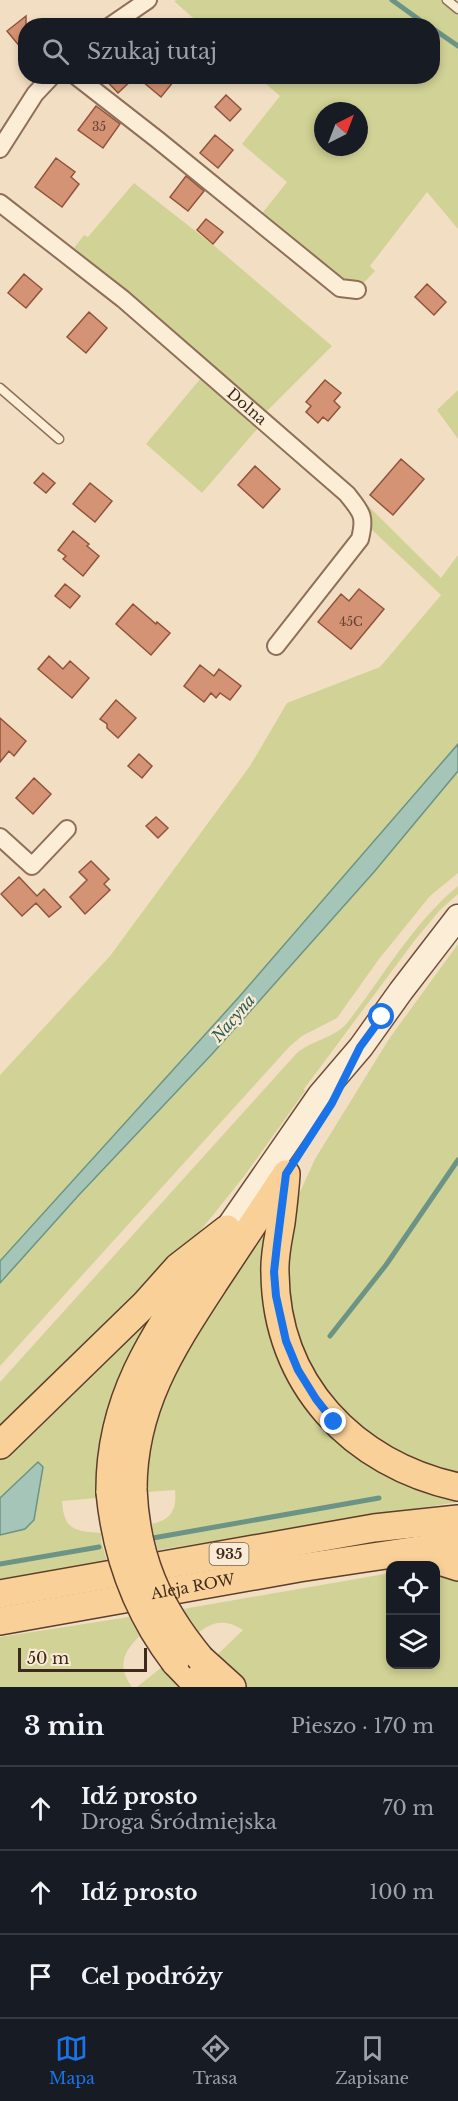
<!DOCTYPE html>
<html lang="pl">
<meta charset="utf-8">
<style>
:root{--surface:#171b24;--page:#242831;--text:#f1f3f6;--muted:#9ea1a6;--line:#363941;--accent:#1a73e8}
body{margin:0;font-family:"Libre Baskerville",serif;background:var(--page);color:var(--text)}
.controls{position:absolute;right:18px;bottom:18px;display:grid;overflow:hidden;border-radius:12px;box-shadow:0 3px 9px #0003}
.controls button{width:54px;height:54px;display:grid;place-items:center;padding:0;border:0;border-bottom:2px solid var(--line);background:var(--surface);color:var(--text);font:30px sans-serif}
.compass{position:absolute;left:314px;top:102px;width:54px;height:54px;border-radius:50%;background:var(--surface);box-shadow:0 3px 9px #0003;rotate:42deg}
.scale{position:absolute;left:18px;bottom:15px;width:129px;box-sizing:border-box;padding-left:6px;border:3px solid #3d291d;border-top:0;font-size:16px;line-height:21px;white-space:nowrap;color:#3d291d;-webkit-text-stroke:4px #f9ead3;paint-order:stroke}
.stop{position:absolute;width:18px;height:18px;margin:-14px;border:4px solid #1a73e8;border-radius:50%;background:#fff}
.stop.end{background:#1a73e8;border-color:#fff;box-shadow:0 2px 6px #0008}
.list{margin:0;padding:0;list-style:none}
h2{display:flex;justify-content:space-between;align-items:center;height:78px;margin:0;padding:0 24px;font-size:26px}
h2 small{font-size:20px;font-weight:400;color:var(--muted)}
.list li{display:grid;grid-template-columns:39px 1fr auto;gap:18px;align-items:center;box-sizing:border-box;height:84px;padding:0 24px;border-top:2px solid var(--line)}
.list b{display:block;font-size:22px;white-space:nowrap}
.list p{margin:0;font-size:20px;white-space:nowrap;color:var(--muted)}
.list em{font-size:20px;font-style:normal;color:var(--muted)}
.icon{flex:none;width:33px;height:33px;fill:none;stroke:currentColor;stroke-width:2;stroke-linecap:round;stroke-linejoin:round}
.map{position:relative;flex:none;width:458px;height:1687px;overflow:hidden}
.search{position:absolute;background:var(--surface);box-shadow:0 3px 9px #0003;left:18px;right:18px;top:18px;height:66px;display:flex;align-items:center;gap:15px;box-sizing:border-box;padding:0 21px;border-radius:24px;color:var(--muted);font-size:22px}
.sheet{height:330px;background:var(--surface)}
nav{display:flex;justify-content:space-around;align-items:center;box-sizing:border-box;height:84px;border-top:2px solid var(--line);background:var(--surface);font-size:16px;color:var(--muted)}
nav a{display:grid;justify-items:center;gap:3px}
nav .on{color:var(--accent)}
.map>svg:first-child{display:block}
.green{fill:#d1d295;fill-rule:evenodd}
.water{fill:#a5c5b8;stroke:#6b9486;stroke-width:1.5}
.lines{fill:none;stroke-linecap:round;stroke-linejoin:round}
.stream{stroke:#6b9486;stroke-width:5}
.building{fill:#d49375;stroke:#90543b;stroke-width:1.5}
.lane-casing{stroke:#8f6f58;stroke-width:11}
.street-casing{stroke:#8f6f58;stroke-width:20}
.secondary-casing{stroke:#71503b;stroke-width:27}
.primary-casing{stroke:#5c3e2c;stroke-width:30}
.lane{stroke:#fcedd7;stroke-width:8}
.street{stroke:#fcedd7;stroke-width:16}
.secondary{stroke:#fcedd7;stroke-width:24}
.primary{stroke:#f9d198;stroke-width:27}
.primary-bridge-casing{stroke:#5c3e2c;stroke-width:30;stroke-linecap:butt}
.primary-bridge{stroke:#f9d198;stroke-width:27}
.route{stroke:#1a73e8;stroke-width:8}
.labels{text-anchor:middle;stroke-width:4.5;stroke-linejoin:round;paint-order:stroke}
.number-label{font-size:12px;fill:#634433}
.shield{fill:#f9ead3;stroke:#756354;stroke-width:1.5}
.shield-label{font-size:14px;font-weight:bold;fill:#3d291d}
.street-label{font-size:15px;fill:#3d291d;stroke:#f9ead3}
.water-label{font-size:16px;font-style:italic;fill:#2b5e56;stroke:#f9ead3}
</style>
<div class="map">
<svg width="458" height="1687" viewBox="0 0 458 1687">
<rect width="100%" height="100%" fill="#f2dfc3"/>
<!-- green -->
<path class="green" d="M178,0H443L458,12V229L427,192L370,266L375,271L357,290L340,288L260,216L287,182L242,144L280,96L258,77L432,76V26L201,25L174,1ZM323,111H359V147H323Z
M134,183L217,248L332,346L265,413L74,248L84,235L88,237Z
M201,378L258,428L202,493L146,444Z
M458,390V439L437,410Z
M316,477L348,486L441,578L458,555V744L239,997L0,1261V1075L110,956L250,766L287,703L380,667L441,595Z
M458,771V873L430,896L379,959L337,1018L302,1036L289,1047L0,1366V1283L78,1196L213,1053Z
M458,886V894L440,910L415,940L304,1089L305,1091L245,1175L193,1240L0,1434V1382L296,1054C311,1040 335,1038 347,1023C384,976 412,924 458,886Z
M458,944V1478L369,1441L308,1372L284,1288L295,1203L315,1159L389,1039Z
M269,1218L296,1386L458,1496V1502L158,1550L151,1524C171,1520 177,1510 175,1490L147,1492L141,1478L162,1387Z
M182,1275L97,1493V1498L62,1501C64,1530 74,1531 101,1533V1541L107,1561L0,1579V1456Z
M436,1572L458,1578V1687H247L218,1662L221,1658L218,1654L243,1630C226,1619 214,1621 199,1632L183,1609L390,1573V1664H436Z
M129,1617L140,1636C123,1651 117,1667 132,1687H0V1637Z
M162,1667L184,1687H137Z"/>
<!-- water -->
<path class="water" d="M458,744V771L374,872L213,1053L78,1196L0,1283V1261L239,997Z
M38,1462L43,1467L34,1520L25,1529L0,1535V1498Z"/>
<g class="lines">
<!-- stream -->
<path class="stream" d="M392,0L428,26
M432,28L458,46
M330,1336L386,1265L458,1160
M153,1538L379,1498
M0,1564L99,1547"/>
</g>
<!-- building -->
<path class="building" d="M26,16V54L7,31Z
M102,76H136L118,93Z
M136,76H178L161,97Z
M226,95L241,109L230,121L215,107Z
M96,106L120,124L103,148L78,130Z
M215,135L233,150L218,168L200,153Z
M56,158L75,172L71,177L79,184L62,207L35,187Z
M186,176L204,191L188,211L170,197Z
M206,219L223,232L213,244L197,230Z
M24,274L42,289L26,308L8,293Z
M427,284L446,302L434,315L415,297Z
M89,312L107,328L86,353L67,337Z
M325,380L341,393L334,401L340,407L328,421L323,417L318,423L306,412L311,406L306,402Z
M401,459L424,479L393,515L370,495Z
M255,466L280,489L263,508L238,485Z
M43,473L55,483L46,493L34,483Z
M90,483L112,501L95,522L73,504Z
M73,531L89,544L87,546L99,556L83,576L63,559L66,556L58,550Z
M65,584L80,596L70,608L55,596Z
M359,589L384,609L351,649L318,622L341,594L349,601Z
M133,604L156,624L157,622L170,633L151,655L116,624Z
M49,656L63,669L70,661L89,678L72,698L38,669Z
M200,665L214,676L219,669L241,686L230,700L220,693L216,698L211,693L204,702L184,686Z
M116,700L136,718L118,738L107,728V724L100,719Z
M0,718L26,741L14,756L9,751L0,762Z
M139,754L152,766L142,778L128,766Z
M34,778L51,794L33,814L16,798Z
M156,817L168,828L158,838L146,826Z
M91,861L109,879L104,884L110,890L85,914L70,897L87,880L79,872Z
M19,877L37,896L44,889L61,907L49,917L36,903L22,916L1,894Z"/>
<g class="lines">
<defs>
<path id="lane" d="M447,0L458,9
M0,388L59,439"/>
<g id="street">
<path d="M110,26L148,0"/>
<path d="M76,76L158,140L340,288L357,290"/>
<path d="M0,149L35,94L52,76"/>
<path id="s1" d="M0,203L123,299L347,494C361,512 366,515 360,539L276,646"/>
<path d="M0,837L32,866L67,829"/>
</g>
<path id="secondary" d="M227,1229L320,1095L361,1047L401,991L458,917"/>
<g id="primary">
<path d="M286,1174C285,1190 283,1207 281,1223C278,1240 274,1256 275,1273C276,1384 353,1464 458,1487"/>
<path d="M0,1445L145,1304L178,1267L227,1229"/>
<path d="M133,1489C133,1407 171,1349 214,1283C237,1248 260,1214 283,1179"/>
<path d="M110,1492C109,1394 158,1329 211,1252"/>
<path d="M414,1553L458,1567"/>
<path d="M0,1594L374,1528L458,1519"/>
<path id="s2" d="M0,1621L299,1568L458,1544"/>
<path d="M201,1659L232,1687"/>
<path d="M175,1662L199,1687"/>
</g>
</defs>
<!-- lane casing -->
<use href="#lane" class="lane-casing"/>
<!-- street casing -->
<use href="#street" class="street-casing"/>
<!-- secondary casing -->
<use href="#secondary" class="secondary-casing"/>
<!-- primary casing -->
<use href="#primary" class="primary-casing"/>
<!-- lane -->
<use href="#lane" class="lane"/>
<!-- street -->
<use href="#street" class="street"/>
<!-- secondary -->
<use href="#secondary" class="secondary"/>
<!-- primary -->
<use href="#primary" class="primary"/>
<defs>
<path id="primary-bridge" d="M133,1489C136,1557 157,1606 201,1659
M110,1492C116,1555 136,1611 175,1662"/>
</defs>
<!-- primary-bridge casing -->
<use href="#primary-bridge" class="primary-bridge-casing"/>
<!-- primary-bridge -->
<use href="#primary-bridge" class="primary-bridge"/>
</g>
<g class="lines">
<!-- route -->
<path class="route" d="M334,1422L316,1399L298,1370L286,1341L276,1296L274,1272L277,1245L286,1174L332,1103L360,1047L382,1017"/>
</g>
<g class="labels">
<!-- number labels -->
<g class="number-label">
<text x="99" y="131">35</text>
<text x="351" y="626">45C</text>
</g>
<!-- shield labels -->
<rect class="shield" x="209.5" y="1543" width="39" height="22" rx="4.5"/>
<g class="shield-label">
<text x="229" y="1559">935</text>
</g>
<!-- street labels -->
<g class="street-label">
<text dy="5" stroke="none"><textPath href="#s1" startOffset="320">Dolna</textPath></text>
<text dy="5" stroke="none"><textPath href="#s2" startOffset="196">Aleja ROW</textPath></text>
</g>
<!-- water labels -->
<g class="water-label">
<text transform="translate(233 1018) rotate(-49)" y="6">Nacyna</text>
</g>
</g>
</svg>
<div class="controls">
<button><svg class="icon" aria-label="locate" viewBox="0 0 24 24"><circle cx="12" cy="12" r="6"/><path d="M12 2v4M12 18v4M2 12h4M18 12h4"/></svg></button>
<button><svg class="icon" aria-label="layers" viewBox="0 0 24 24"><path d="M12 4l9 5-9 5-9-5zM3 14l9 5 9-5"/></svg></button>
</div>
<svg class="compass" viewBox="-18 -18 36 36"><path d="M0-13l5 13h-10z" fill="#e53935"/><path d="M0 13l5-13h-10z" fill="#9ea1a6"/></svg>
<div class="scale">50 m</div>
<div class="stop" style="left:382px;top:1017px"></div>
<div class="stop end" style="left:334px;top:1422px"></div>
<div class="search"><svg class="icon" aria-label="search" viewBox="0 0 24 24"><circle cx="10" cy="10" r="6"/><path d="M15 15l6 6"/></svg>Szukaj tutaj</div>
</div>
<section class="sheet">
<h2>3 min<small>Pieszo · 170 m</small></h2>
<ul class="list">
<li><svg class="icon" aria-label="ahead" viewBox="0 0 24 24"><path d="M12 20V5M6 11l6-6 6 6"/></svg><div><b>Idź prosto</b><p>Droga Śródmiejska</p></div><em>70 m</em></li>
<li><svg class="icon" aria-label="ahead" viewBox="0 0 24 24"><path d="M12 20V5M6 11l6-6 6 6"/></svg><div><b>Idź prosto</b></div><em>100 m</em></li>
<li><svg class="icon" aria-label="arrive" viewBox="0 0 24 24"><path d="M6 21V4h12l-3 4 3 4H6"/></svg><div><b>Cel podróży</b></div></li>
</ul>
</section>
<nav>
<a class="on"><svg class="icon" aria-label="map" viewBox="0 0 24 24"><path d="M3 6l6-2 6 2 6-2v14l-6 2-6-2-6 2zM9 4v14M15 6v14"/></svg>Mapa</a>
<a><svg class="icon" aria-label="directions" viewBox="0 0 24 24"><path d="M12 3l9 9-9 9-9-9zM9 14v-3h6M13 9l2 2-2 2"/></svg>Trasa</a>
<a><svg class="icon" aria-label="saved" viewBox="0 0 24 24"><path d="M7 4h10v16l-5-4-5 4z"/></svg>Zapisane</a>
</nav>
